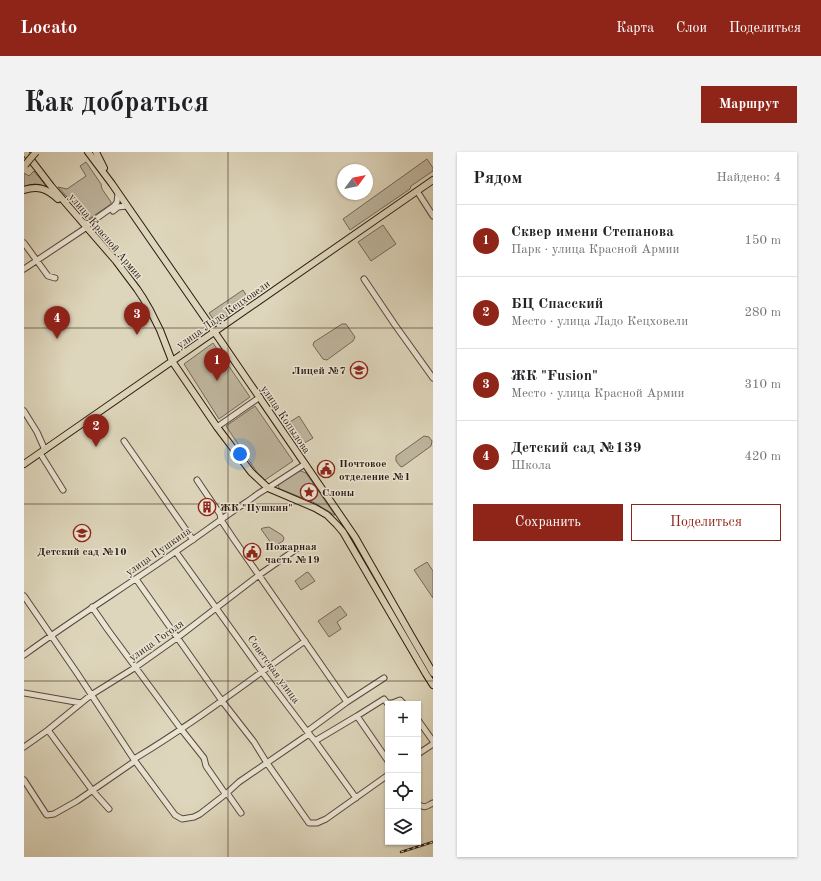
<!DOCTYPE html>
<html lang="ru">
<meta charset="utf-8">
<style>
:root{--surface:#fff;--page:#f2f2f2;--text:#202124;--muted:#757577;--line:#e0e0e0;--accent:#8f2418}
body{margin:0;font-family:"Old Standard TT",serif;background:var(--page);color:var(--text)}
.controls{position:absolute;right:12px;bottom:12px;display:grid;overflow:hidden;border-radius:0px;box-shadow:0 1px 3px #0004}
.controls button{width:36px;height:36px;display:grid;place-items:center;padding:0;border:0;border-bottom:1px solid var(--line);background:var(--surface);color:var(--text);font:20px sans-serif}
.compass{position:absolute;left:313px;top:12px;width:36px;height:36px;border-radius:50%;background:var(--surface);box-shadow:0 1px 3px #0004;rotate:58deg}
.you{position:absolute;left:216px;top:302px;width:14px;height:14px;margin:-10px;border:3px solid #fff;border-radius:50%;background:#1a73e8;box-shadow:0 0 0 6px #1a73e833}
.badge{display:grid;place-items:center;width:26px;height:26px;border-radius:50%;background:var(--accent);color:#fff;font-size:13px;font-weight:700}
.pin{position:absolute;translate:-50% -33px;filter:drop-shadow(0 1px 2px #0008)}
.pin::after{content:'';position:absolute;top:21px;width:14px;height:12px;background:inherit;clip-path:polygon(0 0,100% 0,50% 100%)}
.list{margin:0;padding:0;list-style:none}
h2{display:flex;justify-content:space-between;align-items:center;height:52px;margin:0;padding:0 16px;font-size:17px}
h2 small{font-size:13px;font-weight:400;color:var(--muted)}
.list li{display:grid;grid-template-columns:26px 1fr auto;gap:12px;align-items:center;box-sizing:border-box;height:72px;padding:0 16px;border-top:1px solid var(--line)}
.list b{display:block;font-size:15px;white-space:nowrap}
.list p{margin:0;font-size:13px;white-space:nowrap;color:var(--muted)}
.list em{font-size:13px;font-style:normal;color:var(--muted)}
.actions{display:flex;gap:8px;padding:12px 16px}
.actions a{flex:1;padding:9px 0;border:1px solid var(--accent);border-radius:0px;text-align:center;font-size:14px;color:var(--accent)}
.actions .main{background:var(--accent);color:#fff}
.icon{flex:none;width:22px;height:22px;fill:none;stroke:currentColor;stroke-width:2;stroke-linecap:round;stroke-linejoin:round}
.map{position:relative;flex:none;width:409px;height:705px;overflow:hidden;border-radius:0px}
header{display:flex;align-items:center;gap:24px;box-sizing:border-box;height:56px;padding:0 20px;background:var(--accent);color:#fff}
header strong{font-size:19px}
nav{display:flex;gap:22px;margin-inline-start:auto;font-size:14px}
.intro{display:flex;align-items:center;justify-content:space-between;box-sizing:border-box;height:96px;padding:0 24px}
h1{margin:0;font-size:28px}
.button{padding:10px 18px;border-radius:0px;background:var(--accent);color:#fff;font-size:14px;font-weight:700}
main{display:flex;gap:24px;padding:0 24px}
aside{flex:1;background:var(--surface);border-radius:0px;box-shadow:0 1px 3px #0004}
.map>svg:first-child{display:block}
.green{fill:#bfb69f;stroke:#746858}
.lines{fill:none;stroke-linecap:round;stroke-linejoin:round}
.minor-casing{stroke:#57493c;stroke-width:7}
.major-casing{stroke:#2a1a11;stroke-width:8}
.minor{stroke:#eae4d3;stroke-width:5}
.major{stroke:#ded6bc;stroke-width:6}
.rail-casing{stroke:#2a1a11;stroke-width:2.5}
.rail{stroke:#eae4d3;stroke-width:1;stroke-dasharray:3;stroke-linecap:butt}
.major-bridge-casing{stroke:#2a1a11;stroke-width:8;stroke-linecap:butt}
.major-bridge{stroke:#ded6bc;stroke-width:6}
.grid{fill:none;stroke:#2a1a11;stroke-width:1;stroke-opacity:0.55}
.labels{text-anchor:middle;stroke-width:3;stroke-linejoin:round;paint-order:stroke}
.street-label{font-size:11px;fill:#2a1a11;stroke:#eae4d3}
.poi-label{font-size:11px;font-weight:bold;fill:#2a1a11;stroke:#eae4d3;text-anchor:start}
</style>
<header>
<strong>Locato</strong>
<nav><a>Карта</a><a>Слои</a><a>Поделиться</a></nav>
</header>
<div class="intro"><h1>Как добраться</h1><a class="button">Маршрут</a></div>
<main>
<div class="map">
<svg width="409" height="705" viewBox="0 0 409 705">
<rect width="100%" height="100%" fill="#ded6bc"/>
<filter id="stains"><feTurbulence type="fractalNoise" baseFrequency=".005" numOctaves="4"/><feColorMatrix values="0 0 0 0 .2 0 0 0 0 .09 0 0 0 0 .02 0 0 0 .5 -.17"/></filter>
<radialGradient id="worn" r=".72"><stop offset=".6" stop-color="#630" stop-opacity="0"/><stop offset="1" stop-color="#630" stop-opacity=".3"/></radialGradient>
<!-- green -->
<path class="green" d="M403,7L409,16V19L387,34L386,37L326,78L319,67Z
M62,10L77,32L78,37L87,50V52L65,67L53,52L51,54L34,35L43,37L62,24L56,14Z
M10,19L23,35C15,32 8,31 0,35V21L5,24Z
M359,73L372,92L347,109L334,90Z
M219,138L226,149L192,171L185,161Z
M318,172H322L331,185L329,189L303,208L299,207L289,193L290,190Z
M189,191L226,245L195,267L160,212Z
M231,254L269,309L241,328L234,322L202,274Z
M275,264L289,286L277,293L263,272Z
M400,284L405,285L408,289L407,294L378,315L376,314L372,309V304Z
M273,319H277L282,321L311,363H310L291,351L256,337L255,336L254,333Z
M245,375L258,383L260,386L259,389L251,394L247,391L237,377L239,376Z
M403,410L409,419V446L390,418Z
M283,420L285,421L291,429L277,438L271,429Z
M316,454L323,463L313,470L317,477L305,485L294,469Z"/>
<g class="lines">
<defs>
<path id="minor" d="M393,39L409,64
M89,59L94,55L103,54
M59,70L64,72L66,71L90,54L93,50L94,42
M0,91L24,124L31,126
M0,117L63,75
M340,127L371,173L409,226
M0,259L13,280L21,298
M193,275L236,245
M100,289L169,388
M16,301L39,338
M173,328L196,362L197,368L209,386L323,550
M152,400L238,520L285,582L291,589L332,646
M112,427L198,549L230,590L243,611L285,671H293L302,667L364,623
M0,444L53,521L111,609L151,663L158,667L170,665L176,662L203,641L215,630L285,582V578L323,550L360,526
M68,455L84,478L157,577L180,606L182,614L200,640L203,641L217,661
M0,503C49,467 101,435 151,400C175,384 197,367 221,351C229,346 235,340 244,336L281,312
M0,541L57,551
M333,564L364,609
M394,568L409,589
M24,578L68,638L85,657
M291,589L333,564L360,547L363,551H368L376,548L380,552
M0,595L24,578L67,543L112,515L153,486L235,423L274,396
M394,602L409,592
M110,607C169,572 224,529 281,489
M0,628L22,662L23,663L30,662L53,649L111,609
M394,652C400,657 403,654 409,651"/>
<path id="major" d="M1,0L27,34L92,109L113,137L119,146L126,158L136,178L148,209L193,275L227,320L244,336L291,356L303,363L313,373L319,380L402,522L409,533
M64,0L88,32L194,185L331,385L388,485L409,521
M72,0L80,16
M0,38C14,33 23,37 34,47
M0,312L409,28"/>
</defs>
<!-- minor casing -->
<use href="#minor" class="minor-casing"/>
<!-- major casing -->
<use href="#major" class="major-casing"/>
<!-- minor -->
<use href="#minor" class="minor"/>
<!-- major -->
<use href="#major" class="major"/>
<defs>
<path id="rail" d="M377,700L409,690"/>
</defs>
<!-- rail casing -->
<use href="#rail" class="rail-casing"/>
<!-- rail -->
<use href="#rail" class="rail"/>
<defs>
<path id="major-bridge" d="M1,13L12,0"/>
</defs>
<!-- major-bridge casing -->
<use href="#major-bridge" class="major-bridge-casing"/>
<!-- major-bridge -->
<use href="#major-bridge" class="major-bridge"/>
</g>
<!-- grid -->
<path class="grid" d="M204,0V705M0,176H409M0,352H409M0,529H409"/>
<!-- icons -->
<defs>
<symbol id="school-ring" viewBox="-11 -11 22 22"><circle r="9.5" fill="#eae4d3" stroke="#8f2418" stroke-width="1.5"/><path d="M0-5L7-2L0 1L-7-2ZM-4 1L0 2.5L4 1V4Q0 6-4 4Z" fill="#8f2418"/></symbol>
<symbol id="civic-ring" viewBox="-11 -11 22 22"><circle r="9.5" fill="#eae4d3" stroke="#8f2418" stroke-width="1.5"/><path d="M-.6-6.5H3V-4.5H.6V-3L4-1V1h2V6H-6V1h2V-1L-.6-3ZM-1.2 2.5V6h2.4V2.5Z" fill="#8f2418"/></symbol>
<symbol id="sight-ring" viewBox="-11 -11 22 22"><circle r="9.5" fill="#eae4d3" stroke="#8f2418" stroke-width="1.5"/><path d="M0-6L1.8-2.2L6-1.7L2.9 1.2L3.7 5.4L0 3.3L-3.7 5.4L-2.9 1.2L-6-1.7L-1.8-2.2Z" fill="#8f2418"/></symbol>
<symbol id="building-ring" viewBox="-11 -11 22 22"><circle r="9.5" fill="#eae4d3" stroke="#8f2418" stroke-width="1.5"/><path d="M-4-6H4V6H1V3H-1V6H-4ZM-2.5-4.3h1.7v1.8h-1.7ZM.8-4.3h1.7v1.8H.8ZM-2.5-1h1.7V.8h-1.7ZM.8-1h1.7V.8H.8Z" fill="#8f2418"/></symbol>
</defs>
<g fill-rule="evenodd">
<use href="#school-ring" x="325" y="208" width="20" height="20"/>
<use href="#civic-ring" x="292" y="307" width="20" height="20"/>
<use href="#sight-ring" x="275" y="330" width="20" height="20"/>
<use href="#building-ring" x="173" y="345" width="20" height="20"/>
<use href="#school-ring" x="48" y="371" width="20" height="20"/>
<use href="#civic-ring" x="218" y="390" width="20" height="20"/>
</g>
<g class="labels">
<!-- street labels -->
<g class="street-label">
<text transform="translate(82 84) rotate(50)" y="4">улица Красной Армии</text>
<text transform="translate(199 162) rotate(-35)" y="4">улица Ладо Кецховели</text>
<text transform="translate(262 267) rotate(56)" y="4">улица Копылова</text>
<text transform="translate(134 399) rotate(-35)" y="4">улица Пушкина</text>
<text transform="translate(132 488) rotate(-35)" y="4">улица Гоголя</text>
<text transform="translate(250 517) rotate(54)" y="4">Советская улица</text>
</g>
<!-- poi labels -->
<g class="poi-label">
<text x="322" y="222" text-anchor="end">Лицей №7</text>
<text x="315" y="315">Почтовое<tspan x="315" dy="13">отделение №1</tspan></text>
<text x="298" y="344">Слоны</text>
<text x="196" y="359">ЖК "Пушкин"</text>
<text x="241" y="398">Пожарная<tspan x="241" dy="13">часть №19</tspan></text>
<text x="58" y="403" text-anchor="middle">Детский сад №10</text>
</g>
</g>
<rect width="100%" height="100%" filter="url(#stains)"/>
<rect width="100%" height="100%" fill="url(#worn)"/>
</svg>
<div class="controls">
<button>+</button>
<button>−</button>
<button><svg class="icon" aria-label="locate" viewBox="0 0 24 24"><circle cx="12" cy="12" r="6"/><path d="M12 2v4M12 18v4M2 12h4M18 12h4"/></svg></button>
<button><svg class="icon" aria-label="layers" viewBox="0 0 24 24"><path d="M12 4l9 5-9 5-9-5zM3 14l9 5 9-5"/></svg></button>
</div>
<svg class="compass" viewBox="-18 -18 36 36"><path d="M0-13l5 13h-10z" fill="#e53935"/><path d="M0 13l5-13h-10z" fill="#757577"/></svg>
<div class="you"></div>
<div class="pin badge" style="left:193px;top:229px">1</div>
<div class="pin badge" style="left:72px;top:295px">2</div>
<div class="pin badge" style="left:113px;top:183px">3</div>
<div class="pin badge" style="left:33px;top:187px">4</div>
</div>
<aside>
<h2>Рядом<small>Найдено: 4</small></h2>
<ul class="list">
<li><span class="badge">1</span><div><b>Сквер имени Степанова</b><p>Парк · улица Красной Армии</p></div><em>150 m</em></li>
<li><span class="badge">2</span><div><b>БЦ Спасский</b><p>Место · улица Ладо Кецховели</p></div><em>280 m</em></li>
<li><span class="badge">3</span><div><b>ЖК &quot;Fusion&quot;</b><p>Место · улица Красной Армии</p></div><em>310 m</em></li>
<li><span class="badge">4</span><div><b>Детский сад №139</b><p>Школа</p></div><em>420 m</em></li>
</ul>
<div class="actions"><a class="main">Сохранить</a><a>Поделиться</a></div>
</aside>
</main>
